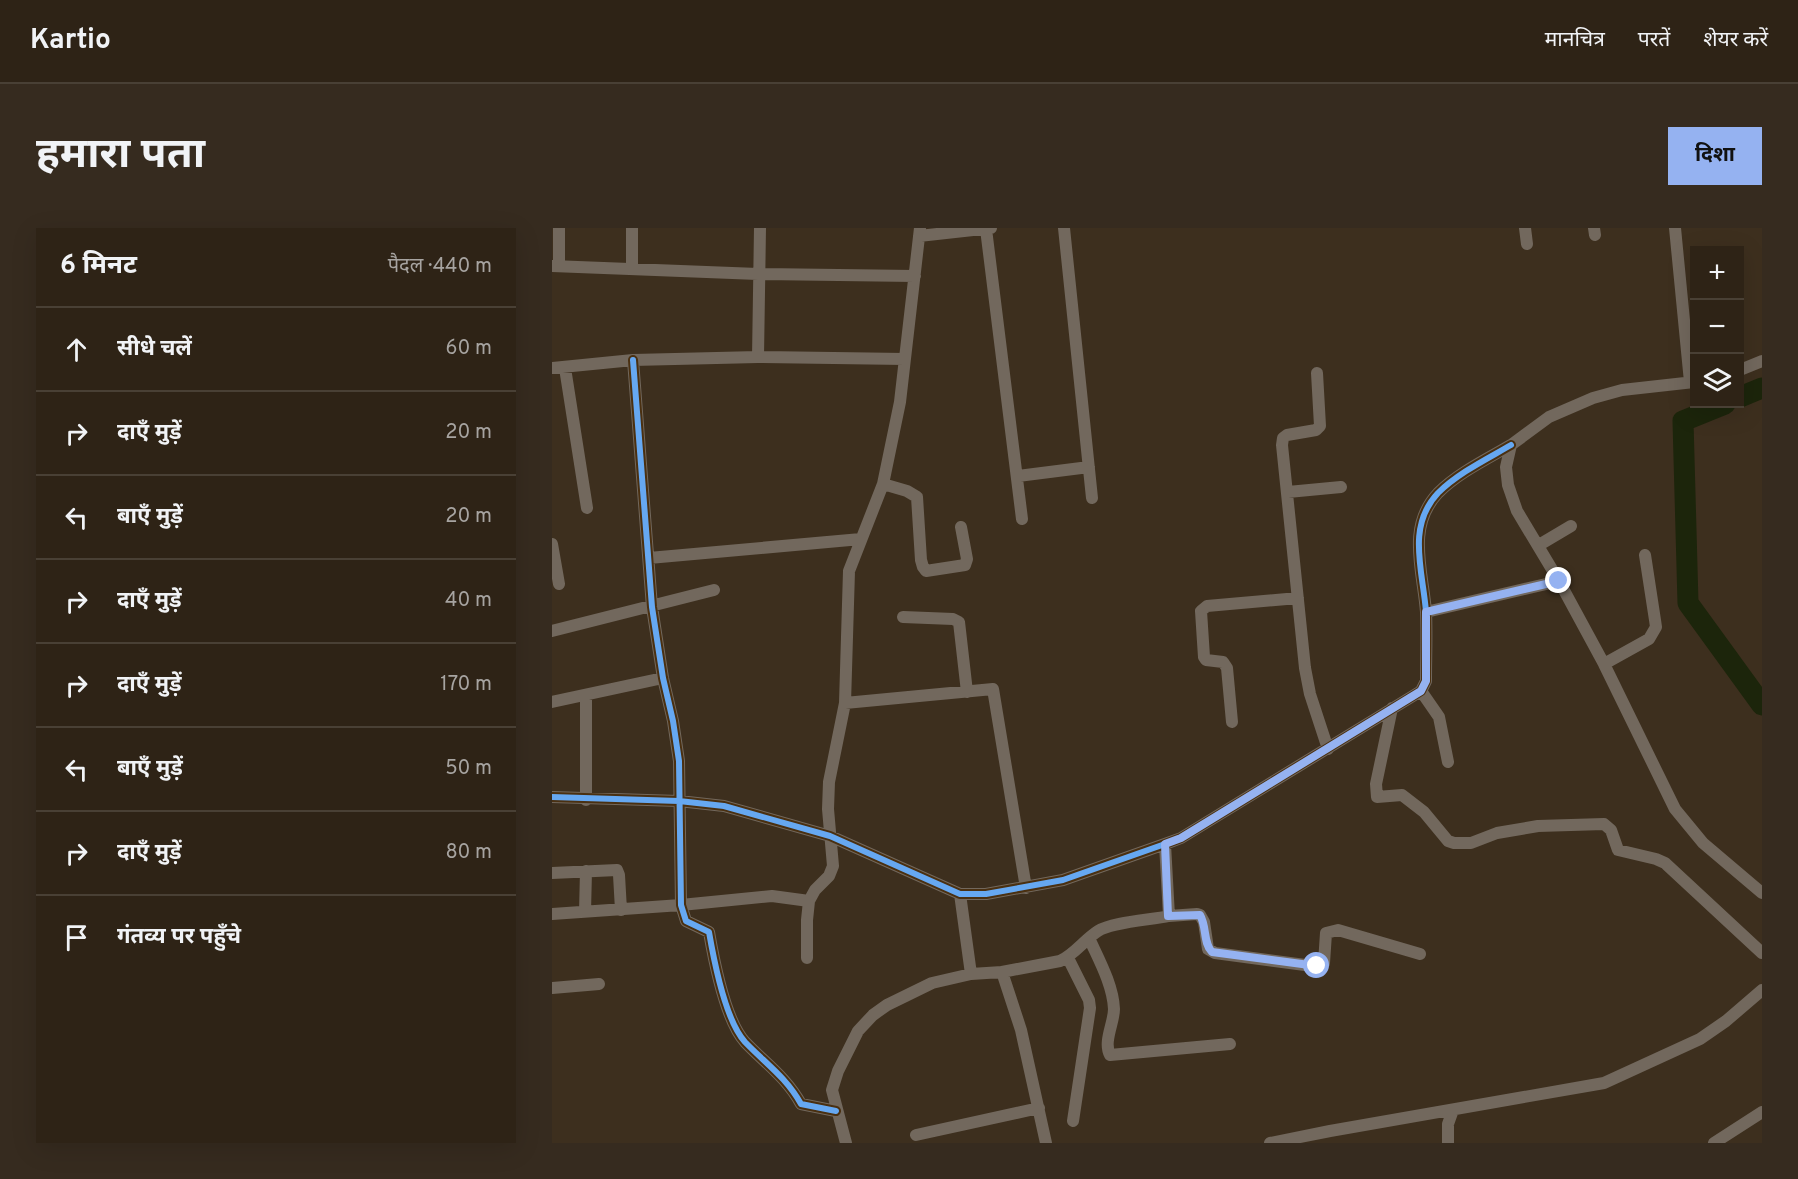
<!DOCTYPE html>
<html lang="hi">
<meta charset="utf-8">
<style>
:root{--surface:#2e2316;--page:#362b1f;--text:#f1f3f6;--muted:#a7a4a1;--line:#494035;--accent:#95b2f1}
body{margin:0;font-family:Overpass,"Noto Sans Devanagari",sans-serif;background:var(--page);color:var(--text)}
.controls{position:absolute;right:18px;top:18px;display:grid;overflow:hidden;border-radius:0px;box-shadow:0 6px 24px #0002}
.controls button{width:54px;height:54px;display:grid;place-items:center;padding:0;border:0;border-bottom:2px solid var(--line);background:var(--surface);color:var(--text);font:30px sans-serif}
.stop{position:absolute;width:18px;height:18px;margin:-14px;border:4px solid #95b2f1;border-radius:50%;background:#fff}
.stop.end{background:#95b2f1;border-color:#fff;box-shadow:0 2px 6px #0008}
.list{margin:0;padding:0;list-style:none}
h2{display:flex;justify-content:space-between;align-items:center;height:78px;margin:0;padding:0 24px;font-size:26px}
h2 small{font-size:20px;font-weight:400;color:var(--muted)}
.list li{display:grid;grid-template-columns:39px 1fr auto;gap:18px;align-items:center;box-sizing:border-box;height:84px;padding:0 24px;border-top:2px solid var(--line)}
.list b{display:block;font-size:22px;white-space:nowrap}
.list em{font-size:20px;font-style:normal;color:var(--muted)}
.icon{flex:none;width:33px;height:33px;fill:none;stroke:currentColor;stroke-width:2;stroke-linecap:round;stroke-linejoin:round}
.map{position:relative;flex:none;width:1210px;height:915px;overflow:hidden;border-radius:0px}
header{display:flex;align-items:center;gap:36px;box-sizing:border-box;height:84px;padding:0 30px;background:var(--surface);border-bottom:2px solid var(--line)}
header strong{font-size:28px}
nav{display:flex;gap:33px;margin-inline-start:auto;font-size:21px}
.intro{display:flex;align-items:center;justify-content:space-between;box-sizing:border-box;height:144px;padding:0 36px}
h1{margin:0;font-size:42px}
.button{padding:15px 27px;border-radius:0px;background:var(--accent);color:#111;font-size:21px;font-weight:700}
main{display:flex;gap:36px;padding:0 36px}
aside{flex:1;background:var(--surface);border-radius:0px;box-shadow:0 6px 24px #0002}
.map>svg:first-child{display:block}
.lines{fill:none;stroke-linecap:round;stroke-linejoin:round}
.river{stroke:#1c250b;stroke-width:21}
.minor{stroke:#72685d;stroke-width:12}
.cycleway-casing{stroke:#4a3011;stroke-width:10}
.cycleway{stroke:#66a8f1;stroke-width:6}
.route{stroke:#95b2f1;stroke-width:8}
</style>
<header>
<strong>Kartio</strong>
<nav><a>मानचित्र</a><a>परतें</a><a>शेयर करें</a></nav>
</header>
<div class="intro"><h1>हमारा पता</h1><a class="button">दिशा</a></div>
<main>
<aside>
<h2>6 मिनट<small>पैदल · 440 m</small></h2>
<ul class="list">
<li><svg class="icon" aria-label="ahead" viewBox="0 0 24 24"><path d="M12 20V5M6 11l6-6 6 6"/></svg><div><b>सीधे चलें</b></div><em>60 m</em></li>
<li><svg class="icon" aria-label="right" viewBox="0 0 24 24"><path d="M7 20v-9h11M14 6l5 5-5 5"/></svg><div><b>दाएँ मुड़ें</b></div><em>20 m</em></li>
<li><svg class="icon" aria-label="left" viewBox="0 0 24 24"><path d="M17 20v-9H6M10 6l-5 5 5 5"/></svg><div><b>बाएँ मुड़ें</b></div><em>20 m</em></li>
<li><svg class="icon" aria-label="right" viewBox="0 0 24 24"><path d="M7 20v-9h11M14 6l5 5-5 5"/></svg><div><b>दाएँ मुड़ें</b></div><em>40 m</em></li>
<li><svg class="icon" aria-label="right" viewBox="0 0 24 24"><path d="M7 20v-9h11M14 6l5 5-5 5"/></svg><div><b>दाएँ मुड़ें</b></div><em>170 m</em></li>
<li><svg class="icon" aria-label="left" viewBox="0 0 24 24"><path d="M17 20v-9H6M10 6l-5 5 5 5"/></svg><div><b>बाएँ मुड़ें</b></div><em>50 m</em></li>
<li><svg class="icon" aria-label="right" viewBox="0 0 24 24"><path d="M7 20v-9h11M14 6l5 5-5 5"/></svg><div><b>दाएँ मुड़ें</b></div><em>80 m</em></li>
<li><svg class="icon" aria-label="arrive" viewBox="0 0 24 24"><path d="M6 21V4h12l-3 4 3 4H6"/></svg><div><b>गंतव्य पर पहुँचे</b></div></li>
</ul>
</aside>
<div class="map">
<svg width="1210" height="915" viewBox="0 0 1210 915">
<rect width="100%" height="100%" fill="#3d2f1e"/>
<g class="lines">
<!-- river -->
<path class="river" d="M1188,169L1210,160
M1173,176L1131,193L1136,375L1210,477"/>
<!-- minor -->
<path class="minor" d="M7,0V38
M512,0L540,270
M973,0L975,16
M1042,0L1043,7
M1123,0L1138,154
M434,1L470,291
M367,8L439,0
M0,38L206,46L363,48
M80,41V0
M206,129L208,0
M81,132L100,379L111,450L121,493L127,533L129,677L134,693L157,704C162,733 174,793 193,814C213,835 234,849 249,876L284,883
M0,140L81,132L206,129L353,131
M13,140L35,280
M1188,142L1210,133
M765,145L768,198L764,202L735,207L731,210L730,217L753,440L758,466L776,521
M1142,154L1070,162L1041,170L997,189L959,217L954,239L956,257L965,283L1007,353L1052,436L1123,581L1151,615L1210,665
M466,248L537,239
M331,256L355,263L365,269L369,332L371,339L374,343L413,337L415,331L409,299
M736,264L789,259
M0,316L7,356
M987,317L1019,298
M97,330L309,311
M874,384L1007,353
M351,389L401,391L407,394L415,464
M0,403L162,362
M1052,436L1097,411L1104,399L1103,392L1093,327
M869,463L887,489L896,534
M34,468V572
M0,474L111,450
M293,475L441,461L474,660
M840,480L824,556L825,569L850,567L872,584L896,613L902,615H919L945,605L986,598L1052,596L1059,602L1066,622L1104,631L1113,635L1210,725
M680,494L675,440L671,434L654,432L652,429L649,383L655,378L746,370
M0,569L127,573L172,578L278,608L408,666H434L511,652L613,616L629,610L869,463L874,453C874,430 875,406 874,384C871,343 854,299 886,265C906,245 935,231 959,217
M0,645L65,642L67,647L69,682
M408,666L419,746
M33,684L34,643
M0,686L129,677L220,668L257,673
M617,688L645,686L648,687L652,694L656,721L663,725L768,739L772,735L774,705L786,702L868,726
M537,710C547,732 561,757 562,781C562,795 551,814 558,827L678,816
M255,730V692L257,673L263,662L277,648L281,638L276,581L277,554L293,475L297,343L331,256L348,174L368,0
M516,730L537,772L538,780L521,893
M450,744L508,733C523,726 532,712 546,703C560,694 598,692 617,688L613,616
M0,760L47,756
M364,907L487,880
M294,915L280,862L286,843L306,803L321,787L335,777L380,755L419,746L450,744L469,802L494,915
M718,915L778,903L1052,855L1148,811L1174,793L1210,762
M896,915V896L901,882
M1162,915L1210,884"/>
<defs>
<path id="cycleway" d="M81,132L100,379L111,450L121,493L127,533L129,677L134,693L157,704C162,733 174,793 193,814C213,835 234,849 249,876L284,883
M0,569L127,573L172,578L278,608L408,666H434L511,652L613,616L629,610L869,463L874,453C874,430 875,406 874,384C871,343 854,299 886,265C906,245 935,231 959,217"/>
</defs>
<!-- cycleway casing -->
<use href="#cycleway" class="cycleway-casing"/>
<!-- cycleway -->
<use href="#cycleway" class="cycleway"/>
</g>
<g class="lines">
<!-- route -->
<path class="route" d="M765,738L660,724C651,715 655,699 648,687L616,688L613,616L629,610L869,463L874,453V384L1007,353"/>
</g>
</svg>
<div class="controls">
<button>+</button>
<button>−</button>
<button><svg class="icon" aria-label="layers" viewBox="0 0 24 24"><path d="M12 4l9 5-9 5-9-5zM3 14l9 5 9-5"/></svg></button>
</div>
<div class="stop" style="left:765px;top:738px"></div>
<div class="stop end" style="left:1007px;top:353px"></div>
</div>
</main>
